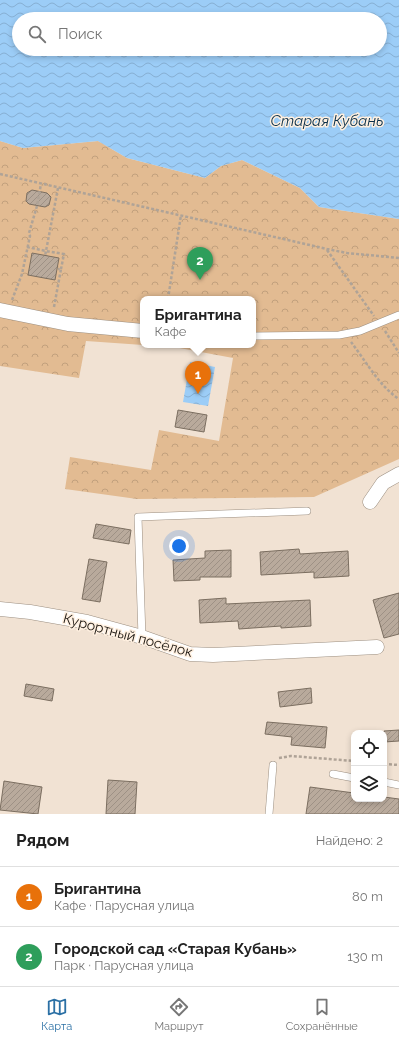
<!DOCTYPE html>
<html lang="ru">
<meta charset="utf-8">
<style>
:root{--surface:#fff;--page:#f6f6f6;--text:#222;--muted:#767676;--line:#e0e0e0;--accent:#2b70a5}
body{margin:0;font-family:Raleway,sans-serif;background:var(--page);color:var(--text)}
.controls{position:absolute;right:12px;bottom:12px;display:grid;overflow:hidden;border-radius:8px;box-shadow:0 2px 6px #0003}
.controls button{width:36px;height:36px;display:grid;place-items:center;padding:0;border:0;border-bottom:1px solid var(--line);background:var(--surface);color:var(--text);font:20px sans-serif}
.you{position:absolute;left:179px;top:546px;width:14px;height:14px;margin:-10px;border:3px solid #fff;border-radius:50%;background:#1a73e8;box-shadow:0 0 0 6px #1a73e833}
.badge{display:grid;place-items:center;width:26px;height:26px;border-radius:50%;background:var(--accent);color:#fff;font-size:13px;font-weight:700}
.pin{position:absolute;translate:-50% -33px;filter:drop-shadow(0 1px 2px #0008)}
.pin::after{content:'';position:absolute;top:21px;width:14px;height:12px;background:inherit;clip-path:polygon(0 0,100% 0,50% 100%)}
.popup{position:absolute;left:140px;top:296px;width:116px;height:52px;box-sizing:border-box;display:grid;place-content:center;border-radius:8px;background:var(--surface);filter:drop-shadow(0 1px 3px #0005);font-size:13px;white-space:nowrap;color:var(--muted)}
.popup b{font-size:15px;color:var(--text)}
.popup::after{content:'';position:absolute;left:50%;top:100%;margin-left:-8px;border:8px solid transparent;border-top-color:var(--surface)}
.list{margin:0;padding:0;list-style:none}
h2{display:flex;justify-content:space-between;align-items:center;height:52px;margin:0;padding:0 16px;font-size:17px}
h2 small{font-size:13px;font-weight:400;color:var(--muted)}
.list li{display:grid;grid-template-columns:26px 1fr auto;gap:12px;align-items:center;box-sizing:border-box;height:60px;padding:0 16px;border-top:1px solid var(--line)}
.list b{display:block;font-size:15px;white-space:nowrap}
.list p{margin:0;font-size:13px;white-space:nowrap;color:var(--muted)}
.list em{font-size:13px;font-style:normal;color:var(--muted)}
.icon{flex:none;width:22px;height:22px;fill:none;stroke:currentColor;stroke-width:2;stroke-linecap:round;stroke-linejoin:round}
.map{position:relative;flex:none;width:399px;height:814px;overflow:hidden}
.search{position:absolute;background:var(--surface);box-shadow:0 2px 6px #0003;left:12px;right:12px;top:12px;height:44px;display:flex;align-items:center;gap:10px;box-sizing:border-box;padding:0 14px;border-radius:22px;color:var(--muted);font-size:15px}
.sheet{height:172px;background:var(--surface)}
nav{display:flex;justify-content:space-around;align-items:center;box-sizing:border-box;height:56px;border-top:1px solid var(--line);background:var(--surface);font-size:11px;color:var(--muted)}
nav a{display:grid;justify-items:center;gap:2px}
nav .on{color:var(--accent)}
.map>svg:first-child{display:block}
.park{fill:url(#park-crowns)}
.water{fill:url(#water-waves);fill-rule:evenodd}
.building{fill:url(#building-hatch);stroke:#7b6e60}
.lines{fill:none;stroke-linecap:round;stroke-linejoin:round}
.lane-casing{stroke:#9c8f81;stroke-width:8}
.street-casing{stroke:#9c8f81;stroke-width:15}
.path{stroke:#afa397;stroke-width:2.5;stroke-dasharray:3 2;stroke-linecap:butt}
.lane{stroke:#fff;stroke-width:7}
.street{stroke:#fff;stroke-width:14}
.labels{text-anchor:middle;stroke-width:3;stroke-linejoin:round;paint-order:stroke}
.street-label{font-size:14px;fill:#17120d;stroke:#fff0e0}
.water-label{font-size:15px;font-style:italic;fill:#092f4a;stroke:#fff0e0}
</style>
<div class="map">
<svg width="399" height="814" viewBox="0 0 399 814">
<defs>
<pattern id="park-crowns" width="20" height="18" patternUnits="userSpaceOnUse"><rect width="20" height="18" fill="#e2bb92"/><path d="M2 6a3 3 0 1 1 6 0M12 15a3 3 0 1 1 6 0" fill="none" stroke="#c1a07d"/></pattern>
<pattern id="water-waves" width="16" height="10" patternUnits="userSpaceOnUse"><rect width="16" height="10" fill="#9ccdf7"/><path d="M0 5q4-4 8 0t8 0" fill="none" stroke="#86afd3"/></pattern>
<pattern id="building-hatch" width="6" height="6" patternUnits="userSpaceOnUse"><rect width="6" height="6" fill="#b9aa9c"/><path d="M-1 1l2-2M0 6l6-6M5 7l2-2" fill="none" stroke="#9e9185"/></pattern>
</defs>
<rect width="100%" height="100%" fill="#f1e2d3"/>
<!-- park -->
<path class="park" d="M0,141L23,148L98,141L127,158L205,178L221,166L242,160L300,188L319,207L399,219V459L314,497L137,499L65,489L70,457L151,470L159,430L219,441L233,358L174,347L144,345H253V299H143V345L86,341L79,378L0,366Z"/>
<!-- water -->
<path class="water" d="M0,0H399V219L319,207L300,188L242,160L221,166L205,178L127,158L98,141L23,148L0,141ZM19,19H380V49H19Z
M190,362L215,367L208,406L183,402Z"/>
<!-- building -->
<path class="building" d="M32,190L47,193L51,197L49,205L45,207L29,204L26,201L27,193Z
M32,253L59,258L55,280L28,275Z
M178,410L207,415L204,432L175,427Z
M96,524L131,530L129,544L93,538Z
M299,549L300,554L348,551L349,576L314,578V572L261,575L260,552Z
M231,550V577H200V580L174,581L173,560L205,558V551Z
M89,559L107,562L100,602L82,599Z
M399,593V634L384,638L373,600Z
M226,598V604L310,600L311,626L281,628V626L239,629L238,621L200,623L199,600Z
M26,684L54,689L52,701L24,696Z
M311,688L312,703L280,707L278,692Z
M267,722L327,727L325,748L291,745L292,737L265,734Z
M399,730V741L384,742V731Z
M108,780L137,782L135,814H106Z
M4,781L42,787L38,814L0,810Z
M310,787L354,793V799H384V797L399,799V814H306Z"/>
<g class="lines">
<defs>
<path id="lane" d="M253,336L339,335L360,331L399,315
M142,637L138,517L307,511
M333,774L354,778
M384,782L399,785
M269,814L273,765"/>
<path id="street" d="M0,310L68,324L143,331
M370,502L383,483L399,474
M0,609L30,612L87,622L142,637L190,654L213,655L377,647"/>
</defs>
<!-- lane casing -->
<use href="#lane" class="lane-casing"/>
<!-- street casing -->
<use href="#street" class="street-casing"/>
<!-- path -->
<path class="path" d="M0,174L327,249L347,253L399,258
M58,188L46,251L64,254L61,269
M27,247L46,251L45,256
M327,250L374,316
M168,299L181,215
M12,300L22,274L30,236L29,233L37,206L41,184
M54,307L61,269H58
M385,331L399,353
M351,342C365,360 380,387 399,399
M279,758L291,756L354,761
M384,764L399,765"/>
<!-- lane -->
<use href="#lane" class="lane"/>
<!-- street -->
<use href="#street" class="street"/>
</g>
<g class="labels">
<!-- street labels -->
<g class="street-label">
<text transform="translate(128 635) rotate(15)" y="5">Курортный посёлок</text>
</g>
<!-- water labels -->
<g class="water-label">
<text x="327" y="126">Старая Кубань</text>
</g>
</g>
</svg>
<div class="controls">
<button><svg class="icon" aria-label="locate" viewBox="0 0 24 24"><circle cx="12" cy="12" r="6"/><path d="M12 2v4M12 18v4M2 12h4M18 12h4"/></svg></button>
<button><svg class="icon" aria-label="layers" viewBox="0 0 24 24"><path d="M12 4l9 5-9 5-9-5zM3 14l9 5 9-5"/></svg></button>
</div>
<div class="you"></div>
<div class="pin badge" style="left:198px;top:394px;background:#e8710a">1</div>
<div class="popup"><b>Бригантина</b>Кафе</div>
<div class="pin badge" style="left:200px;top:280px;background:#2e9e5b">2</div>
<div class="search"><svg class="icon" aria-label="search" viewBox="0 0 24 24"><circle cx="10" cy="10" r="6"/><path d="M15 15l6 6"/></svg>Поиск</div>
</div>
<section class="sheet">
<h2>Рядом<small>Найдено: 2</small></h2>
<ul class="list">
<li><span class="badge" style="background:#e8710a">1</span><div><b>Бригантина</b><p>Кафе · Парусная улица</p></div><em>80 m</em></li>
<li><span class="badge" style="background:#2e9e5b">2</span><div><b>Городской сад «Старая Кубань»</b><p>Парк · Парусная улица</p></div><em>130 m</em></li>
</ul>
</section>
<nav>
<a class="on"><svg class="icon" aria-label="map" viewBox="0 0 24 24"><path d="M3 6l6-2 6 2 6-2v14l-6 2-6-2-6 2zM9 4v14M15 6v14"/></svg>Карта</a>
<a><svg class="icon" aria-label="directions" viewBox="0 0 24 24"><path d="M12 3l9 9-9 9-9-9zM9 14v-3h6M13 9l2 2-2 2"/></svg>Маршрут</a>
<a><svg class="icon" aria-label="saved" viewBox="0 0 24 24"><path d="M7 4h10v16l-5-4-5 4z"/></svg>Сохранённые</a>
</nav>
